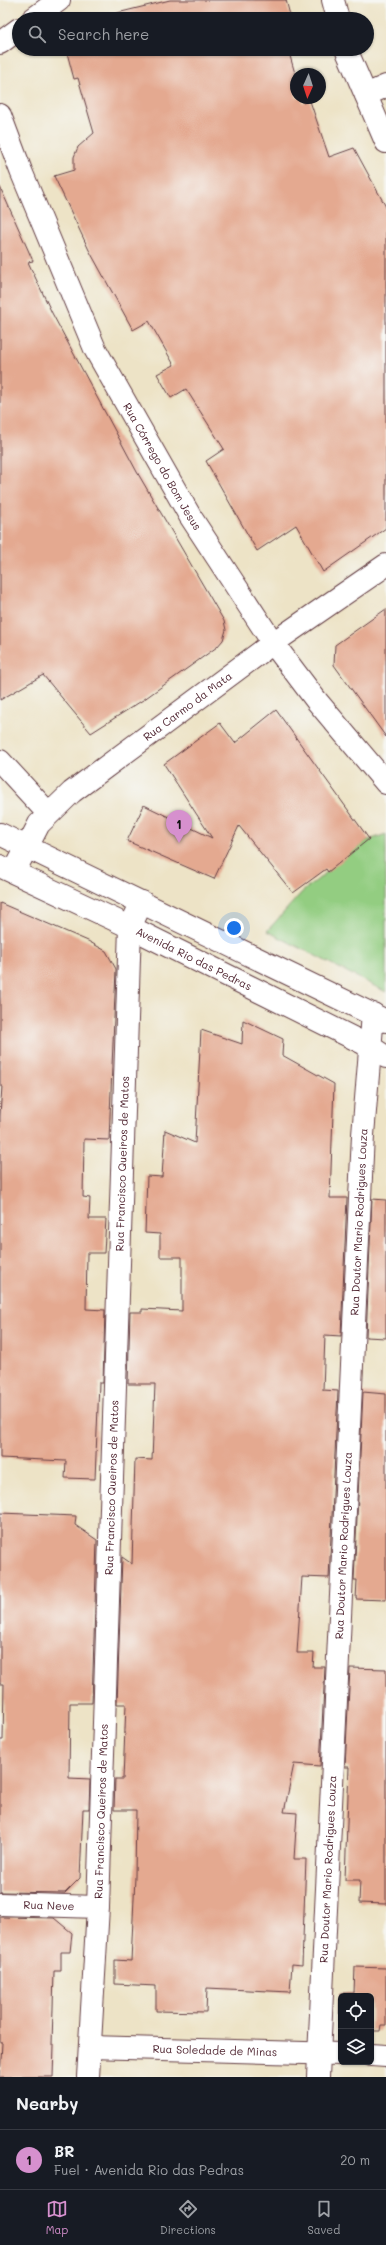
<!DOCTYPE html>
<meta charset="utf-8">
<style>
:root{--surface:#171b24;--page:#242831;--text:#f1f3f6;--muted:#9ea1a6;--line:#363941;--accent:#d690ce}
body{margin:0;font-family:Mali,sans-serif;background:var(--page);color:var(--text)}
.controls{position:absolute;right:12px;bottom:12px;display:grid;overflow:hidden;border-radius:6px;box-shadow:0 1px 3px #0004}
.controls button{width:36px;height:36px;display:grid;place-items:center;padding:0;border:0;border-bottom:1px solid var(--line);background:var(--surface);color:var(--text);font:20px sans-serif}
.compass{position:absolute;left:290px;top:68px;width:36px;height:36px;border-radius:50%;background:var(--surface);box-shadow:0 1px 3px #0004;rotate:183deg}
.you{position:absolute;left:234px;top:928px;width:14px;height:14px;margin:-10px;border:3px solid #fff;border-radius:50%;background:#1a73e8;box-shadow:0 0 0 6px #1a73e833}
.badge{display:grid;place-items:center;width:26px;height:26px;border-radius:50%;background:var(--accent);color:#111;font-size:13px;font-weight:700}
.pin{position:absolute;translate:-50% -33px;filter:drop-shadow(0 1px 2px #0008)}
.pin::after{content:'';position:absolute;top:21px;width:14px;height:12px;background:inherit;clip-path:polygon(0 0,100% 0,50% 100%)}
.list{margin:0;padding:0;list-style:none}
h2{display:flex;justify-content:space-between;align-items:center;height:52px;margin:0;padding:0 16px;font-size:17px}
h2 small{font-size:13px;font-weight:400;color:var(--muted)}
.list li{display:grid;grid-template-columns:26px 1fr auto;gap:12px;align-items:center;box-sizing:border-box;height:60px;padding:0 16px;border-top:1px solid var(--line)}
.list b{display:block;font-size:15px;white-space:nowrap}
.list p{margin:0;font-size:13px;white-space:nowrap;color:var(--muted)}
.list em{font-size:13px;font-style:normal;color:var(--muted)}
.icon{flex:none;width:22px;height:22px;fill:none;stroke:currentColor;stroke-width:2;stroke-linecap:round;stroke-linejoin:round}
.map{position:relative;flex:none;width:386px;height:2077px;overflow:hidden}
.search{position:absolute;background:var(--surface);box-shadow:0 1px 3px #0004;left:12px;right:12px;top:12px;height:44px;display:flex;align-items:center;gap:10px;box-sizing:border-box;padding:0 14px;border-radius:22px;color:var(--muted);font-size:15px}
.sheet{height:112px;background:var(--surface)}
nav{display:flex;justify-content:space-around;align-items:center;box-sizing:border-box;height:56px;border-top:1px solid var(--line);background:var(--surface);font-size:11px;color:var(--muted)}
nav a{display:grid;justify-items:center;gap:2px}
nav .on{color:var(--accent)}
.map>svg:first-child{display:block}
.green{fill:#93cd81;stroke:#6e7656}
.building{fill:#e4a990}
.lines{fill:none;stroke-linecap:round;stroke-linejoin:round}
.minor-casing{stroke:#623c42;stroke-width:24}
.secondary-casing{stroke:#623c42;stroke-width:24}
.minor{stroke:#fff;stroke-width:22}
.secondary{stroke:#fff;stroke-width:22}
.labels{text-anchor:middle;stroke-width:4;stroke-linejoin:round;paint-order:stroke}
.street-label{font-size:11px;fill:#4a1f2b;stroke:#f6f6f2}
</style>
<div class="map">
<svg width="386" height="2077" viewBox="0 0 386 2077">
<rect width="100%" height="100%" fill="#f6f6f2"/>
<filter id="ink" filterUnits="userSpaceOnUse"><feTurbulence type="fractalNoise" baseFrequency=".025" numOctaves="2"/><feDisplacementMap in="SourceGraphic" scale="8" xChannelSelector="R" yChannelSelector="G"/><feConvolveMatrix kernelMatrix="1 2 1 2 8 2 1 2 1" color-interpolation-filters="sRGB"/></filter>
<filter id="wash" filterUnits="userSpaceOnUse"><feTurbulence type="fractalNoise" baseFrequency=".012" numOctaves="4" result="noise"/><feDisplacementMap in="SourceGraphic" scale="16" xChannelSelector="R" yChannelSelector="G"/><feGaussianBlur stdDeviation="0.9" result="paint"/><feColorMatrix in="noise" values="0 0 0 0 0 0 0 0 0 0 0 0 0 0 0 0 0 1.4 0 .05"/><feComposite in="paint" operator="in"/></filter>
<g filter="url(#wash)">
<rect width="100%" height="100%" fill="#ede3c6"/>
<!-- green -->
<path class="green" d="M386,834V992L267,931L302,892L366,841Z"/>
<g id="blocks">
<!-- building -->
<path class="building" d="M170,0H286L291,19H93Z
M66,49H288L296,77V98H302L303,103L310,101L329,157L354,148L386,207V528L323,572L296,525L257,551L206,461L224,449L186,389L171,398L157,374L174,365L149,321L133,330L89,250L54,176L74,170V157L78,147L94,133L78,78L74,79Z
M0,187L33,261L28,262L52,313L137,472L224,621L226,630L223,640L217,647L143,700L91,733L43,675L0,700Z
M386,609V737L334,665L335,645Z
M276,710L369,839L328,872L326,869L293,893L239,826L214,879L127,841L144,805L212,838L164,764L220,723L235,743Z
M0,903L88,941L106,951L116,969L109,1140L84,1139L83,1197L90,1198L89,1219H106L104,1253H87L86,1309L105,1310L103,1383H99L95,1479L65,1478L66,1461L0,1458V1116L2,1086H0Z
M243,1020L283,1039L282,1055L334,1084L330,1198H347L341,1336L325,1335L323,1390L338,1391L329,1578L302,1577L297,1653H314L313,1667H325L320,1766L294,1764L284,1812L297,1813L294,1859H306L302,1965L292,1964L290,1992L207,1988L206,2012L156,2011V1986L115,1984V1960L131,1961L135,1877L136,1810H114L115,1779H123L126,1704H117L122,1557L132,1564L135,1459L152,1460L155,1384H128L130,1312H142V1309L182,1311V1257H160V1234L145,1233L147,1176L162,1177L165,1130L195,1143L201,1030L242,1044Z
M372,1199L386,1200V1338L366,1337Z
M363,1392L386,1394V1600L356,1599L357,1580H354Z
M0,1513L76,1516L75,1525L97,1540L92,1703H70L69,1778L90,1779L89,1809H83L80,1878L65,1893L0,1892V1740H3L4,1684H0Z
M350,1668L386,1669V1904L359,1903L360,1880H345L349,1767H345Z
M0,1917L54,1918L72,1933L70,1952H61V1971H54L52,2045H54L53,2077H0L2,2043H0Z
M355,1967L386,1968V2025H381L380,2031H371V1996H341V2030H339L340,1993H354Z"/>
</g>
</g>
<g filter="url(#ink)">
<use href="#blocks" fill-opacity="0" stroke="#623c42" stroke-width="1"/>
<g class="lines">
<defs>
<g id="minor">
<path d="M333,0L338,19"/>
<path d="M33,19L59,0"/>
<path d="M0,43L19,29"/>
<path d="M346,49L386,142"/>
<path d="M366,95L386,86"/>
<path id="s1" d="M0,115L21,171L95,349L190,516L273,643L316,700L386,783"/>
<path d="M0,761L48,813"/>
<path id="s2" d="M14,872L39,824L72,792L273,643L386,565"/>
<path id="s3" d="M0,1904L98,1907"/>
<path id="s4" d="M90,2047L341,2054"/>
<path d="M371,2055L386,2056"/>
<path id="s5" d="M88,2077L98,1907L130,927L142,902"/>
<path id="s6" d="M318,2077L363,1135L373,1014"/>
</g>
<g id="secondary">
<path d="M0,834L386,1021"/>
<path id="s7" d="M0,866L130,927L369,1046L386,1057"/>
</g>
</defs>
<!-- minor casing -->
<use href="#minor" class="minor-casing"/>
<!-- secondary casing -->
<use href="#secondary" class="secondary-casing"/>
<!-- minor -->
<use href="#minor" class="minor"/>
<!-- secondary -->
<use href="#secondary" class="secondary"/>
</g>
</g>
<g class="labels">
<!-- street labels -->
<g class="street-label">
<text dy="4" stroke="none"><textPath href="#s1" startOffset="388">Rua Córrego do Bom Jesus</textPath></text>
<text dy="4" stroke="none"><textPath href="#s2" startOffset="244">Rua Carmo da Mata</textPath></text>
<text dy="4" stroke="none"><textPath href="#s7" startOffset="215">Avenida Rio das Pedras</textPath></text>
<text dy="4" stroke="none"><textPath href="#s5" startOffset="914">Rua Francisco Queiros de Matos</textPath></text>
<text dy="4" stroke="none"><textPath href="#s6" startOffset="856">Rua Doutor Mario Rodrigues Louza</textPath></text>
<text dy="4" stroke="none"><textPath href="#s5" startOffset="590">Rua Francisco Queiros de Matos</textPath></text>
<text dy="4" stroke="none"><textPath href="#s6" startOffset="532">Rua Doutor Mario Rodrigues Louza</textPath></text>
<text dy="4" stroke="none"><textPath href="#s5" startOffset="266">Rua Francisco Queiros de Matos</textPath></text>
<text dy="4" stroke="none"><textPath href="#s6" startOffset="208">Rua Doutor Mario Rodrigues Louza</textPath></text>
<text dy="4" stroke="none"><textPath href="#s3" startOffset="49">Rua Neve</textPath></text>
<text dy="4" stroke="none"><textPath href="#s4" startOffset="125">Rua Soledade de Minas</textPath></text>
</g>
</g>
</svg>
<div class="controls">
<button><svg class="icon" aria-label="locate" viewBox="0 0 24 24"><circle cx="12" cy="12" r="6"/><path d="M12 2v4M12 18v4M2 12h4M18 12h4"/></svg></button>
<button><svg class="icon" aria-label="layers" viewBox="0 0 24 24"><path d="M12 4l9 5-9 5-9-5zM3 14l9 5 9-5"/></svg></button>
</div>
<svg class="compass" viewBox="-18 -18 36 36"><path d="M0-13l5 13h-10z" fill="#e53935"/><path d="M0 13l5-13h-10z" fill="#9ea1a6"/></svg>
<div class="you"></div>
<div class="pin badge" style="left:179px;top:843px">1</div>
<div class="search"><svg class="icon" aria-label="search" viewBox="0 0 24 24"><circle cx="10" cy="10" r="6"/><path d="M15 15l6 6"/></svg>Search here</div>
</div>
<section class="sheet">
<h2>Nearby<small></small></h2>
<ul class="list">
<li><span class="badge">1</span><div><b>BR</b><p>Fuel · Avenida Rio das Pedras</p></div><em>20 m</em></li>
</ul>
</section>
<nav>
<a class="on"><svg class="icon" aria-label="map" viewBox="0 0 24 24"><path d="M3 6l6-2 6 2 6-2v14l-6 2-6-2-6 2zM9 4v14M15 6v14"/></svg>Map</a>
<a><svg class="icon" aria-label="directions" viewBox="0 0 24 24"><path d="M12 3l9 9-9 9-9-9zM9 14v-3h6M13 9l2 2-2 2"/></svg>Directions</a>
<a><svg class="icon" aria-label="saved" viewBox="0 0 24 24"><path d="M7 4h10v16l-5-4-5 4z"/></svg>Saved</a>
</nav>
